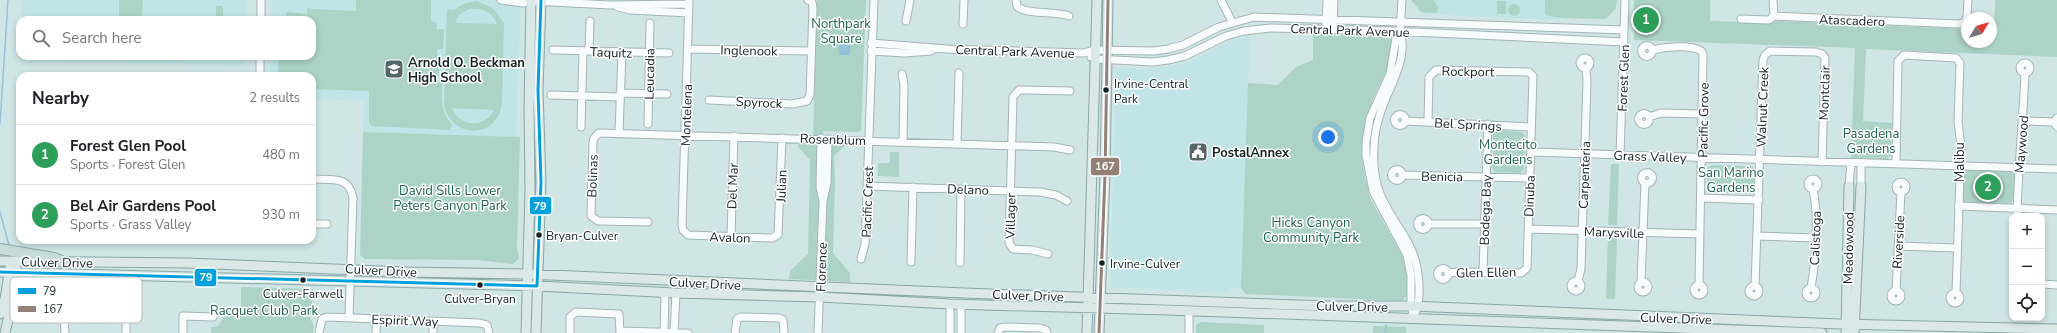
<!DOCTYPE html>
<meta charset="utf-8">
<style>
:root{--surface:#fff;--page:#f2f2f2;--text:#202124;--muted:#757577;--line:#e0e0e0;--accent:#2563eb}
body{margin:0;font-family:"Nunito Sans",sans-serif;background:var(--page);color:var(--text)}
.controls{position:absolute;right:12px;bottom:12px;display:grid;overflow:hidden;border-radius:8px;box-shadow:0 2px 6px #0003}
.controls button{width:36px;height:36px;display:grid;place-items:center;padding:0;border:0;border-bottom:1px solid var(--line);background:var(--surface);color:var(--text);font:20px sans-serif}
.compass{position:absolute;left:1961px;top:12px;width:36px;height:36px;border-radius:50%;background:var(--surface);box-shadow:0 2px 6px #0003;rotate:52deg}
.you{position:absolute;left:1328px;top:137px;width:14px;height:14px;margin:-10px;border:3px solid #fff;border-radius:50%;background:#1a73e8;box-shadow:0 0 0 6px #1a73e833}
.badge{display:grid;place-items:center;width:26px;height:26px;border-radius:50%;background:var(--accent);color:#fff;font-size:13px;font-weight:700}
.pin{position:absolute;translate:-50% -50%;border:2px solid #fff;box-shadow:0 1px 4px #0006}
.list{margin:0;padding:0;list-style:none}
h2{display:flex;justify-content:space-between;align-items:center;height:52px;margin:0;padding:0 16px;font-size:17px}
h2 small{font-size:13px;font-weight:400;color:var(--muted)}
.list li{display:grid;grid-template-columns:26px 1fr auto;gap:12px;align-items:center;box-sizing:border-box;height:60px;padding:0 16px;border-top:1px solid var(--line)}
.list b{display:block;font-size:15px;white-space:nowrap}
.list p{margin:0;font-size:13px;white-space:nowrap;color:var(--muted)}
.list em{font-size:13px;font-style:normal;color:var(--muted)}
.icon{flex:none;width:22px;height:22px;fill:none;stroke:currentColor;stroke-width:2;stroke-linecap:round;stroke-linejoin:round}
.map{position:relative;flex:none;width:2057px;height:333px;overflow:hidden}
.search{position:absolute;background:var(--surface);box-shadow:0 2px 6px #0003;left:16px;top:16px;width:300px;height:44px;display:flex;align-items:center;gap:10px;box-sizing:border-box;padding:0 14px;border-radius:12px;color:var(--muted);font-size:15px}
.panel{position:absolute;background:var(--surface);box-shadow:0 2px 6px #0003;left:16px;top:72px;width:300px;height:172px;border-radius:12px}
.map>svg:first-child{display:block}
.built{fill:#c1e5e7}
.green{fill:#acd3c5;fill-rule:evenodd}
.water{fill:#97c2da}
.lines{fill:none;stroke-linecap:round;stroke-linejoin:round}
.stream{stroke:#97c2da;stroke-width:1.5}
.minor-casing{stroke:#a5b5b6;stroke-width:9}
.major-casing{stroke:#89a8a6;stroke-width:11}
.highway-casing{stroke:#89a8a6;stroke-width:12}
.minor{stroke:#f8fbfb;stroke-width:7}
.major{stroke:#dae8e8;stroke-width:9}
.highway{stroke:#c7dcda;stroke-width:10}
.bus-1-casing{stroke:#fff;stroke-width:6}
.bus-2-casing{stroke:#fff;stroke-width:6}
.bus-1{stroke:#02a1dd;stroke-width:3}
.bus-2{stroke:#938177;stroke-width:3}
.bus-dot{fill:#142223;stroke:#fff;stroke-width:1.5}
.labels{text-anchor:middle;stroke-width:3;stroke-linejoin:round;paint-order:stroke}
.bus-label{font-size:12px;fill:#142223;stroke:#fff;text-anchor:start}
.street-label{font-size:13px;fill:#142223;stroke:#fff}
.park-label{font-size:13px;fill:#1e6448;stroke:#fff}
.poi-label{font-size:13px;font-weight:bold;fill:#142223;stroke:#fff;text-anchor:start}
.key{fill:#fff;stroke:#b8bdbd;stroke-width:1}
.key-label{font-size:11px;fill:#142223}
.line-badge{stroke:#fff;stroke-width:1.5}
.badge-label{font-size:11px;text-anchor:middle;font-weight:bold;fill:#fff}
</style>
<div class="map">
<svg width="2057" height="333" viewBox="0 0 2057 333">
<rect width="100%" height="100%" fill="#d0e5e6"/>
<!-- built -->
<path class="built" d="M22,0H247L246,20H22Z
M272,0H521L516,137L363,132L364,101L312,99V76H269L270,56H312V20H271Z
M1411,0H1617L1616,8L1560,18L1559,20L1426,14H1423Z
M1250,35L1241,288H1231L1225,293L1110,287L1116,68L1151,69L1178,65L1191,61L1230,41Z
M22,56H245V65L23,61Z"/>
<!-- green -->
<path class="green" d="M119,0H143L142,20H119Z
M356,0H431V21L437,23V29H444L443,49H437V55H439V75H436V80L442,81C442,97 440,112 452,124L450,130L372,126L369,123V91L312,89V76H278L279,56H312V20H286V12L307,14V7L311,9L356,11Z
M817,0H866L861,131L858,132L823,131V142L848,143L834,156L835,181L833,253L850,273V282L789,279L790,271L808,254L810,160L798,147V141L813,142Z
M1411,0H1434C1435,5 1440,6 1437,13L1421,12Z
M1545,0H1617L1616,8L1606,19L1560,18L1545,15Z
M1634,0H1710V21L1771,23L1776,21L1966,29L1967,42H1991V32H1994L1995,0H2057V57L1866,49L1863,121L1892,123L1891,155L1887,159L1851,158L1855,48L1634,40Z
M476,1L493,8L504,23L502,103C498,139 452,140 444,105L447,9L454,10L463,4ZM469,9C482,7 492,12 497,24L455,23L460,14ZM452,108L494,110C485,129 459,127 452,108Z
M1497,1H1506V14H1497Z
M1508 10a6 6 0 1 1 12 0a6 6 0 1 1-12 0Z
M216,6H223V20H208L216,19Z
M1313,34L1387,37L1392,40L1388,68L1373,99L1366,120L1362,157L1365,177L1371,200L1402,255L1407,277L1408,294L1402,301L1246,294L1241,288L1248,83L1278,85L1296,67L1313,60Z
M1496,130L1522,132L1525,135L1524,169L1520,173L1495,172L1492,168L1493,134Z
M363,132L520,137L517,249L519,258L513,264L477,260L365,259L360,255Z
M890,152H899V177L878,176V163H890Z
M1611,164H1619L1617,225H1608Z
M1712,165L1752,166L1754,170V191L1750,194L1710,193L1707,189V168Z
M1968,169L2012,171L2016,176L2014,201L2008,204L1964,202L1962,198V174Z
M1608,238H1617L1615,299H1606Z
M241,287L313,289L312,311L310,318L314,326L313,333H211V327L218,326L224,317L241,309Z
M1201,322L1264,325V333H1196V325Z
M1373,326L1406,327V333H1373Z"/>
<!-- water -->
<path class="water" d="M838,38L851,39L850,55H839Z
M1978,181L1985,182V184L1998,182L1999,188L1977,189Z"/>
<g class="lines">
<!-- stream -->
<path class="stream" d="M0,124L8,0
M0,212L9,245
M1385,333L1386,325"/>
<defs>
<path id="minor" d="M501,0L523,3L531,1L610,5L689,4
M689,0L682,224L683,230L688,235L772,238L778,235L782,138
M1016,0L1017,6C1024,15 1056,11 1069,16
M1221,0L1232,22
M1402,0L1400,31L1396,38L1390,74L1370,118L1366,142V155L1373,191L1407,255L1411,276V306L1414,319
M1773,0L1774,16
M618,7L630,10L689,13
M1774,16L1959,24L1965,22L1967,16L1968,0
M1741,19L1769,20L1774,16
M261,20V0
M906,21L910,0
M963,24L964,0
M1326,24L1327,0
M1333,24L1334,0
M1400,31C1408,57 1393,80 1384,103C1378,118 1374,132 1374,148C1373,163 1375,182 1381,196C1396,230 1417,242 1419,284C1419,293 1420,302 1416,311
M871,43L947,49L1084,53L1095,50L1154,51L1168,49L1183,45L1219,27L1254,17L1624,30
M1641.5 51a5.5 5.5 0 1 1 11 0a5.5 5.5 0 1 1-11 0Z
M688,49L811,51
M553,50L669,53
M1652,50C1664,47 1691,44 1701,51L1703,54L1699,285
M589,51L590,21
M871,51L905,53L931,51
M1091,57L1096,59L1153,62L1168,60L1185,56L1226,36L1244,31L1270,28L1392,31L1624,42
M1580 63a5 5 0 1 1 10 0a5 5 0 1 1-10 0Z
M2020 68a5 5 0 1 1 10 0a5 5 0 1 1-10 0Z
M902,74L904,84L903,142
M260,76V56
M620,93L667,94
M551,95L620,97
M709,100L792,104L807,101L810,95L813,8L812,2L808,0
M1638.5 119a5.5 5.5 0 1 1 11 0a5.5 5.5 0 1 1-11 0Z
M1394.5 120a5.5 5.5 0 1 1 11 0a5.5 5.5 0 1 1-11 0Z
M1649,117L1661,113L1702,114
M2057,118L2054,122L2057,127
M1405,121L1531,127
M2023,121L2054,122
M1428,122L1429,77L1436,70L1529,72L1533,76L1527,268L1521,273H1517L1458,272L1448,273
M648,124L650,23
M581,127L583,51
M619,133L622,52
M821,138L820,187L822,197
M957,143L959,73
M1531,152L2057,169
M1620,155L1625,0
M1896,163L1898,61L1904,55L1956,58L1960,63L1958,121L1961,147L1956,293
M1391.5 175a5.5 5.5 0 1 1 11 0a5.5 5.5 0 1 1-11 0Z
M1641.5 178a5.5 5.5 0 1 1 11 0a5.5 5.5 0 1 1-11 0Z
M1402,175L1530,178
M1808 184a5 5 0 1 1 10 0a5 5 0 1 1-10 0Z
M312,179C332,180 349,175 353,198L349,318
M1896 187a5 5 0 1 1 10 0a5 5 0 1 1-10 0Z
M867,186L1040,192L1056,195L1067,201
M1849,186L1851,163
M1861,186V163
M1701,198L1759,200
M1958,206L2057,210
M2017,216C2018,168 2023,121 2025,73
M1417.5 224a5.5 5.5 0 1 1 11 0a5.5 5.5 0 1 1-11 0Z
M648,222L598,221L591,216L593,142L594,138L599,133L1054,147L1070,150
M312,224H327
M1428,224H1484
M1528,229L1700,234
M731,236L734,136
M1757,236L1815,238
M1898,246L1956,248
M1048,254L1032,250L1013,249L1009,243L1013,97L1019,90H1024L1070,91
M861,259L865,244L874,0
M911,262L913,187
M960,263L961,189
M1437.5 274a5.5 5.5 0 1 1 11 0a5.5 5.5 0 1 1-11 0Z
M1483,272L1488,124
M1571 286a5 5 0 1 1 10 0a5 5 0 1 1-10 0Z
M1578,281L1581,269L1587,81L1586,68
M1638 287a5 5 0 1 1 10 0a5 5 0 1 1-10 0Z
M1641,282L1645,183
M2042,284L2057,285
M1694 290a5 5 0 1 1 10 0a5 5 0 1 1-10 0Z
M1749 291a5 5 0 1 1 10 0a5 5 0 1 1-10 0Z
M1755,286L1763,60L1765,55L1770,51L1816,52L1822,54L1825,58L1822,162
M1806 293a5 5 0 1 1 10 0a5 5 0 1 1-10 0Z
M1811,288C1816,259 1819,218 1813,189
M1891 296a5 5 0 1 1 10 0a5 5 0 1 1-10 0Z
M1896,291L1901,192
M1950 298a5 5 0 1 1 10 0a5 5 0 1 1-10 0Z
M63,300L65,333
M620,331L688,333
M126,333L127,275
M183,333V316L213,317
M319,333L322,319L327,317L480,323L487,325L489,333
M376,333L377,320
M433,333V322
M570,333V317L576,312L619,314L620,333
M664,333L665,292
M674,333L676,293
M735,333L737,319L741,317L779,318L783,320L784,333
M818,333L823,201L827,183L828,139
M950,333V304
M961,333V305
M998,333L1000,328L1005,327L1040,328L1046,330L1047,333
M1189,333V311"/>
<path id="major" d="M0,261L187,263L406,272L527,274L964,293L1329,306H1411L1840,324L2057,329
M0,272L537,286L676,293L820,297L950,304L1167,310L1822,333
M0,314L5,299L10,268
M5,333L13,297L16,266
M526,333L530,191L529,108L531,0
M536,333L541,182L538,90L541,0
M1087,333L1097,0
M1099,333L1105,174L1108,0
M1846,333L1849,186
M1854,333L1861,186"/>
<path id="highway" d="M0,249L54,258L64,262"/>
</defs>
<!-- minor casing -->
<use href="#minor" class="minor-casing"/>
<!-- major casing -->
<use href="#major" class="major-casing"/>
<!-- highway casing -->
<use href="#highway" class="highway-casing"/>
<!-- minor -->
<use href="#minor" class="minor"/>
<!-- major -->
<use href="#major" class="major"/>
<!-- highway -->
<use href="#highway" class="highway"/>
<defs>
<path id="bus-1" d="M0,272L537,286L541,182L538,90L541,0"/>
<path id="bus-2" d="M1099,333L1105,174L1108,0"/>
</defs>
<!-- bus-1 casing -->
<use href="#bus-1" class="bus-1-casing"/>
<!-- bus-2 casing -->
<use href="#bus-2" class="bus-2-casing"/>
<!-- bus-1 -->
<use href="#bus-1" class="bus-1"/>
<!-- bus-2 -->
<use href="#bus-2" class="bus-2"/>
</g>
<!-- icons -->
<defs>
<symbol id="school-square" viewBox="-11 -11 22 22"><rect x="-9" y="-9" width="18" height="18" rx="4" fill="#566667" stroke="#fff"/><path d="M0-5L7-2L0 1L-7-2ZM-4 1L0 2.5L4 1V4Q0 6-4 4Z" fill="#fff"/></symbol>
<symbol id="civic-square" viewBox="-11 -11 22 22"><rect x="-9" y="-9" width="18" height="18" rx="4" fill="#566667" stroke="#fff"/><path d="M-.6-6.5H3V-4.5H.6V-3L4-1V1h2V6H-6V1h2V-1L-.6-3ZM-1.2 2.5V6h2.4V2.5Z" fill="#fff"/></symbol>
</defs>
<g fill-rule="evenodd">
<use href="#school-square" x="383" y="58" width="22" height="22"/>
<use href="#civic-square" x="1187" y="141" width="22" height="22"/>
</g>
<!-- markers -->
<g class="bus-dot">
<circle cx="1106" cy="90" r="3.5"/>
<circle cx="539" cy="235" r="3.5"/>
<circle cx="1102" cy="263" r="3.5"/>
<circle cx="303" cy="280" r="3.5"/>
<circle cx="480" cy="285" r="3.5"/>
</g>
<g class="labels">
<!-- bus labels -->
<g class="bus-label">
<text x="1114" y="88">Irvine-Central<tspan x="1114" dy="15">Park</tspan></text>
<text x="546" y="240">Bryan-Culver</text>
<text x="1110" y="268">Irvine-Culver</text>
<text x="303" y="298" text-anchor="middle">Culver-Farwell</text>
<text x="480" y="303" text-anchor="middle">Culver-Bryan</text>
</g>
<!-- street labels -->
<g class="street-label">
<text transform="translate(1852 20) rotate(2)" y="5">Atascadero</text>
<text transform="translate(1350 30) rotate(2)" y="5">Central Park Avenue</text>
<text transform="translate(749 50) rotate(1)" y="5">Inglenook</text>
<text transform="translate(1015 51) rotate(2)" y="5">Central Park Avenue</text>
<text transform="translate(611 52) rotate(2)" y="5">Taquitz</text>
<text transform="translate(1468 71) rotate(1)" y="5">Rockport</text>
<text transform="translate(649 74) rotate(-89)" y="5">Leucadia</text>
<text transform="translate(1623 78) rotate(-88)" y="5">Forest Glen</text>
<text transform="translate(1824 93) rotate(-88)" y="5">Montclair</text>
<text transform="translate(759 102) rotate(3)" y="5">Spyrock</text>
<text transform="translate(1762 107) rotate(-88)" y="5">Walnut Creek</text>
<text transform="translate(686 115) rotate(-88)" y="5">Montelena</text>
<text transform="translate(1703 120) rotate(-89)" y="5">Pacific Grove</text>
<text transform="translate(1468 124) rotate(3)" y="5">Bel Springs</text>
<text transform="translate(833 139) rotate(2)" y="5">Rosenblum</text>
<text transform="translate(2021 144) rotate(-85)" y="5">Maywood</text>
<text transform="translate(1650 156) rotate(2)" y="5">Grass Valley</text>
<text transform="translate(1959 162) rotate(-90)" y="5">Malibu</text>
<text transform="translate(1584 175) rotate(-88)" y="5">Carpenteria</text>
<text transform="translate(592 176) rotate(-88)" y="5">Bolinas</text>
<text transform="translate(1442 176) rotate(1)" y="5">Benicia</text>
<text transform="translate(732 186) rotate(-88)" y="5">Del Mar</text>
<text transform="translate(781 186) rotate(-88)" y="5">Julian</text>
<text transform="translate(968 189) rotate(2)" y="5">Delano</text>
<text transform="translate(1529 196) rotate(-88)" y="5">Dinuba</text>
<text transform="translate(867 202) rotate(-88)" y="5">Pacific Crest</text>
<text transform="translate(1485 210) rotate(-88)" y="5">Bodega Bay</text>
<text transform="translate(1010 216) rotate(-89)" y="5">Villager</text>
<text transform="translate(1614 232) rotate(2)" y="5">Marysville</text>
<text transform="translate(730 237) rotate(2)" y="5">Avalon</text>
<text transform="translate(1815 238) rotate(-88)" y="5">Calistoga</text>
<text transform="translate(1898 242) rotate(-87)" y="5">Riverside</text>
<text transform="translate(1848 248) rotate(-89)" y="5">Meadowood</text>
<text transform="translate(57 262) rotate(1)" y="5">Culver Drive</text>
<text transform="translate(821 267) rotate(-88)" y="5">Florence</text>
<text transform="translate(381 270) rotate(3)" y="5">Culver Drive</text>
<text transform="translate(1486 272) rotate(-1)" y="5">Glen Ellen</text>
<text transform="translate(705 283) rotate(3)" y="5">Culver Drive</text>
<text transform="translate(1028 295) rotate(2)" y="5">Culver Drive</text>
<text transform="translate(1352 306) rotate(1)" y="5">Culver Drive</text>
<text transform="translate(1676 318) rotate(2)" y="5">Culver Drive</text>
<text transform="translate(405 320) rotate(2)" y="5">Espirit Way</text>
</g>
<!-- park labels -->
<g class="park-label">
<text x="841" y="28">Northpark<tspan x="841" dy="15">Square</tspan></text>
<text x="1871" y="138">Pasadena<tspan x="1871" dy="15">Gardens</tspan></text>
<text x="1508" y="149">Montecito<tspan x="1508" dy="15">Gardens</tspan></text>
<text x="1731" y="177">San Marino<tspan x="1731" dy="15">Gardens</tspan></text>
<text x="450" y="195">David Sills Lower<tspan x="450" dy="15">Peters Canyon Park</tspan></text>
<text x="1311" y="227">Hicks Canyon<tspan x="1311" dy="15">Community Park</tspan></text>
<text x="264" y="315">Racquet Club Park</text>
</g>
<!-- poi labels -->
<g class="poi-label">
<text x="408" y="67">Arnold O. Beckman<tspan x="408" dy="15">High School</tspan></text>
<text x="1212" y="157">PostalAnnex</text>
</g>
</g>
<!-- legend -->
<rect x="10" y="277" width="132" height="46" rx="6" class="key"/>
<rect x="18" y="288" width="18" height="6" fill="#02a1dd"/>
<rect x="18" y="306" width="18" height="6" fill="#938177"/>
<g class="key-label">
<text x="43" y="295">79</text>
<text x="43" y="313">167</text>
</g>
<g class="line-badge">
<rect x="1090" y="157" width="30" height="19" rx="4" fill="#938177"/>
<rect x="529" y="196" width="23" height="19" rx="4" fill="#02a1dd"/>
<rect x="194" y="268" width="23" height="19" rx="4" fill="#02a1dd"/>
</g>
<g class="badge-label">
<text x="1105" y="170">167</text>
<text x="540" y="210">79</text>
<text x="206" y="281">79</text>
</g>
</svg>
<div class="controls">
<button>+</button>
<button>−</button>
<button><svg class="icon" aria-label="locate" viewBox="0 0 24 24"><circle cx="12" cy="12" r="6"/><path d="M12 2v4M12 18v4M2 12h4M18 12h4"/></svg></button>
</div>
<svg class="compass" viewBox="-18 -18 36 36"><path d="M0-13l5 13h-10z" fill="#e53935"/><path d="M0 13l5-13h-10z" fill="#757577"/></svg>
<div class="you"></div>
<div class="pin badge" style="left:1646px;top:20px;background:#2e9e5b">1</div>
<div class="pin badge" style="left:1988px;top:187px;background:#2e9e5b">2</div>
<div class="search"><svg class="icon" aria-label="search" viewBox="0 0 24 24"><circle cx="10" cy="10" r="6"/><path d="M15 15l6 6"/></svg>Search here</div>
<section class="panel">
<h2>Nearby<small>2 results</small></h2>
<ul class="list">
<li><span class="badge" style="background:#2e9e5b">1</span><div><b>Forest Glen Pool</b><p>Sports · Forest Glen</p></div><em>480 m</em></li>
<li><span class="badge" style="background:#2e9e5b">2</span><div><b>Bel Air Gardens Pool</b><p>Sports · Grass Valley</p></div><em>930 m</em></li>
</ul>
</section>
</div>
